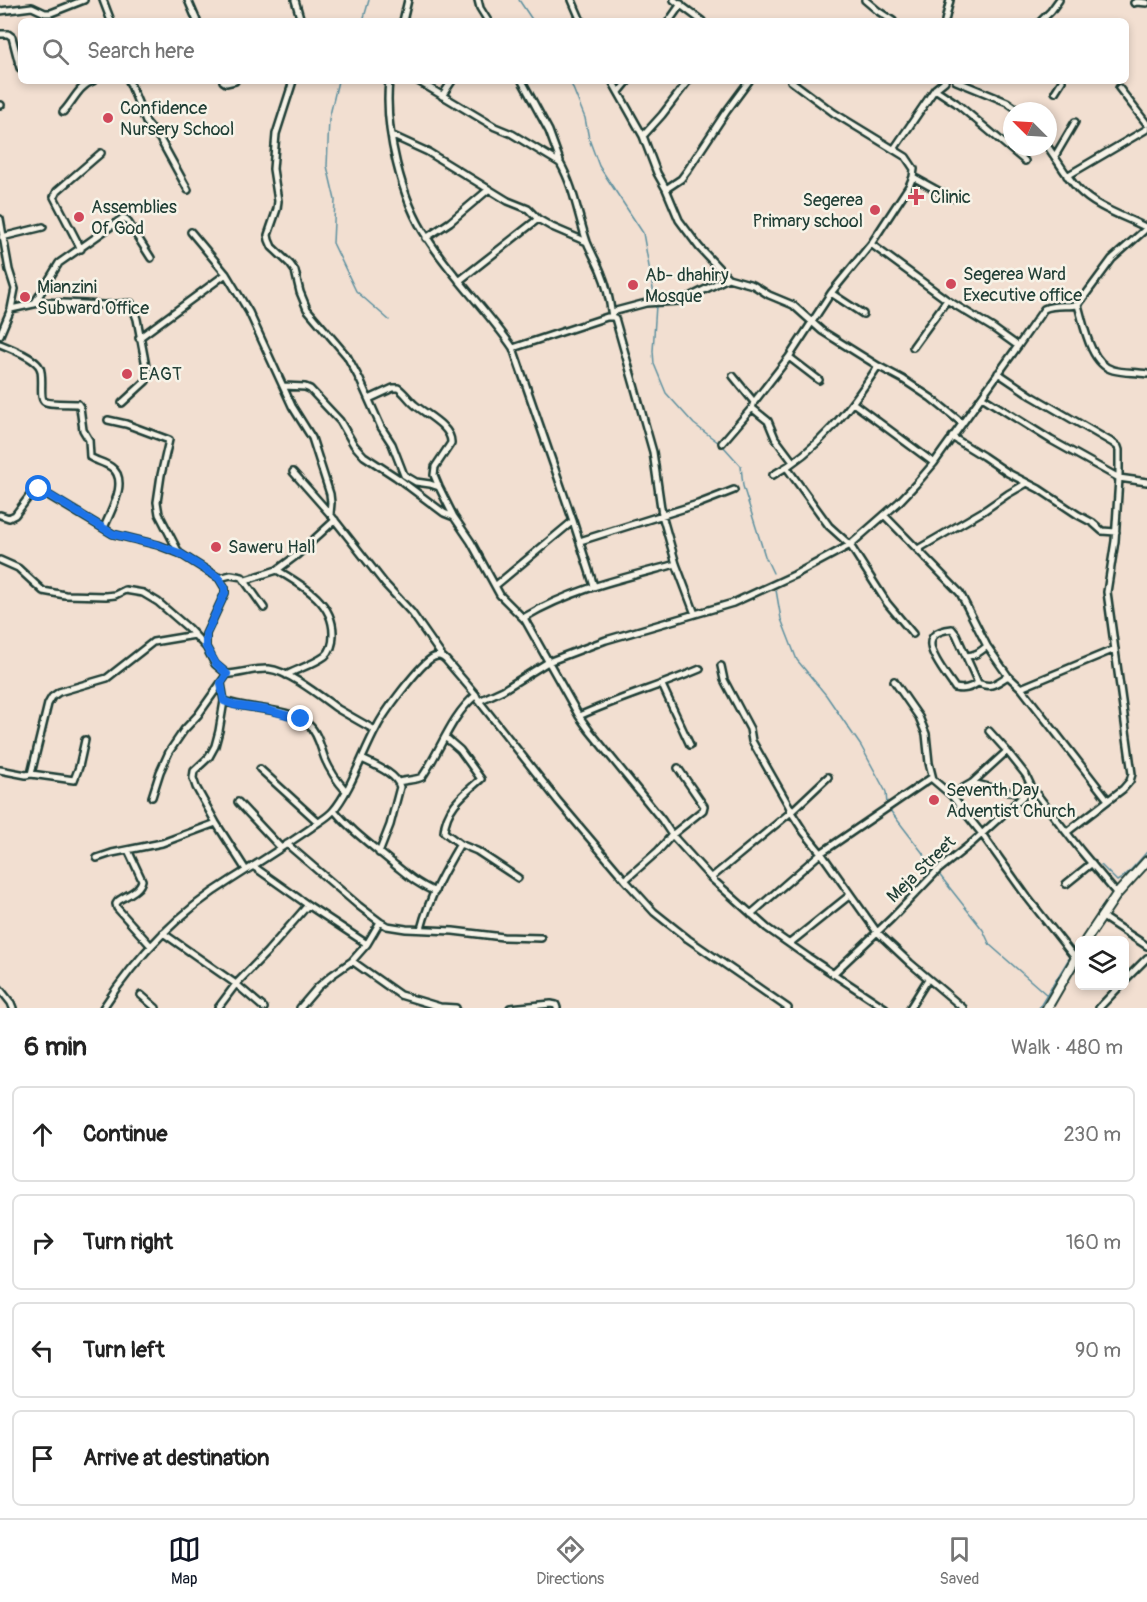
<!DOCTYPE html>
<meta charset="utf-8">
<style>
:root{--surface:#fff;--page:#f6f6f6;--text:#222;--muted:#767676;--line:#e0e0e0;--accent:#111827}
body{margin:0;font-family:Pangolin,sans-serif;background:var(--page);color:var(--text)}
.controls{position:absolute;right:18px;bottom:18px;display:grid;overflow:hidden;border-radius:9px;box-shadow:0 3px 9px #0003}
.controls button{width:54px;height:54px;display:grid;place-items:center;padding:0;border:0;border-bottom:2px solid var(--line);background:var(--surface);color:var(--text);font:30px sans-serif}
.compass{position:absolute;left:1003px;top:102px;width:54px;height:54px;border-radius:50%;background:var(--surface);box-shadow:0 3px 9px #0003;rotate:294deg}
.stop{position:absolute;width:18px;height:18px;margin:-14px;border:4px solid #1a73e8;border-radius:50%;background:#fff}
.stop.end{background:#1a73e8;border-color:#fff;box-shadow:0 2px 6px #0008}
.list{margin:0;padding:0;list-style:none}
h2{display:flex;justify-content:space-between;align-items:center;height:78px;margin:0;padding:0 24px;font-size:26px}
h2 small{font-size:20px;font-weight:400;color:var(--muted)}
.list li{display:grid;grid-template-columns:39px 1fr auto;gap:18px;align-items:center;box-sizing:border-box;height:96px;margin:0 12px 12px;padding:0 12px;border:2px solid var(--line);border-radius:9px}
.list b{display:block;font-size:22px;white-space:nowrap}
.list em{font-size:20px;font-style:normal;color:var(--muted)}
.icon{flex:none;width:33px;height:33px;fill:none;stroke:currentColor;stroke-width:2;stroke-linecap:round;stroke-linejoin:round}
.map{position:relative;flex:none;width:1147px;height:1008px;overflow:hidden}
.search{position:absolute;background:var(--surface);box-shadow:0 3px 9px #0003;left:18px;right:18px;top:18px;height:66px;display:flex;align-items:center;gap:15px;box-sizing:border-box;padding:0 21px;border-radius:9px;color:var(--muted);font-size:22px}
.sheet{height:510px;background:var(--surface)}
nav{display:flex;justify-content:space-around;align-items:center;box-sizing:border-box;height:84px;border-top:2px solid var(--line);background:var(--surface);font-size:16px;color:var(--muted)}
nav a{display:grid;justify-items:center;gap:3px}
nav .on{color:var(--accent)}
.map>svg:first-child{display:block}
.lines{fill:none;stroke-linecap:round;stroke-linejoin:round}
.stream{stroke:#5d909f;stroke-width:1.5}
.street-casing{stroke:#1f3d34;stroke-width:10}
.secondary-casing{stroke:#1f3d34;stroke-width:12}
.street{stroke:#f7f3e8;stroke-width:5}
.secondary{stroke:#f7f3e8;stroke-width:8}
.route{stroke:#1a73e8;stroke-width:8}
.poi-dot{fill:#d1495b;stroke:#f7f3e8;stroke-width:2}
.labels{text-anchor:middle;stroke-width:5;stroke-linejoin:round;paint-order:stroke}
.poi-label{font-size:18px;fill:#1f3d34;stroke:#f7f3e8;text-anchor:start}
.street-label{font-size:18px;fill:#1f3d34;stroke:#f7f3e8}
</style>
<div class="map">
<svg width="1147" height="1008" viewBox="0 0 1147 1008">
<rect width="100%" height="100%" fill="#f2dfd1"/>
<filter id="ink" filterUnits="userSpaceOnUse"><feTurbulence type="fractalNoise" baseFrequency=".0167" numOctaves="2"/><feDisplacementMap in="SourceGraphic" scale="12" xChannelSelector="R" yChannelSelector="G"/><feConvolveMatrix kernelMatrix="1 2 1 2 8 2 1 2 1" color-interpolation-filters="sRGB"/></filter>
<g filter="url(#ink)">
<g class="lines">
<!-- stream -->
<path class="stream" d="M519,0L533,21
M363,21L369,0
M338,81L329,119L327,166L335,200L333,243L356,291L389,320
M570,81L585,118L589,139L599,166L643,233L655,300
M656,305L653,351L654,364L666,393L694,424L723,446L741,466L743,486L765,556L773,573
M776,590L781,619L797,660L826,695L861,746L886,792L887,805
M889,809L935,869
M1101,865L1117,881C1129,875 1137,862 1147,852
M938,873L983,930L990,945L1047,995
M1081,940L1102,907L1112,894
M1077,947L1080,942
M1039,1008L1070,957"/>
<defs>
<path id="street" d="M103,0L111,21
M188,0L197,21
M295,0L301,21
M478,0L480,8L488,21
M572,0L581,21
M674,0L702,21
M865,0L878,11L893,21
M1134,3L1137,2L1147,3
M0,11L32,7L45,13H51L84,0
M403,21L408,0
M669,21L681,4
M945,21L950,0
M1041,21L1051,11L1059,0
M0,34H8L12,37L20,68
M129,81L146,122L160,139L188,190
M223,81L226,83L235,81
M293,81L276,134L273,169L278,201L277,209L268,235L269,240L272,247L290,264L295,271L300,292L307,309L347,356L360,380L381,427L392,444L404,475L416,482L430,484L439,487
M389,81C384,128 401,200 428,239C453,278 487,310 513,348L573,521L594,586
M418,81L495,127L512,134L560,163C574,187 578,216 587,242C591,252 597,262 601,272C607,286 610,301 612,317
M522,81L549,131L560,161
M612,81L643,136L657,173L666,189L679,220L699,247L728,278L753,285L769,295L793,305L822,331L878,366L904,380L931,398L962,423
M791,81L834,113L906,157L914,169L913,177L909,186L871,244L831,293L789,357L754,402L752,408L768,421L775,438L793,462
M956,81L1007,102L1020,111
M1119,88L1147,124
M935,89L956,103L1025,161
M619,92L628,81
M1055,92L1062,81
M442,96L452,81
M0,105H1
M63,112C73,102 79,85 93,81
M391,135L428,152L508,201L528,209L538,219L552,227L587,242
M643,136L662,115L688,81
M1048,147C1058,161 1066,176 1078,189C1096,208 1124,216 1147,228
M894,149L935,89L945,81
M1055,156L1075,122
M1067,176L1147,129
M913,177L951,198
M666,189L681,179L687,171L726,112L749,81
M0,219L9,270L15,289L11,309L0,335
M191,232L226,274L249,312L292,406L312,438L330,494L331,503L330,514
M2,237L43,227
M426,238L450,222L488,190
M81,249L54,197L57,191L101,153
M459,281L538,219
M831,293L863,314
M34,304L59,263L123,218L126,219L151,258
M1078,305C1084,325 1090,364 1113,370C1124,373 1136,372 1147,374
M11,309L43,302L105,305L131,303L137,319L148,377L146,381L122,403
M612,312L646,303L679,301L690,297L728,278
M139,338L226,274
M0,344C10,348 36,358 40,368C44,376 39,397 44,401C49,405 71,403 78,404L80,407L83,430L89,440L90,457C96,461 104,462 111,467C130,480 110,512 104,528
M1018,346L1044,309C1054,304 1067,307 1078,305L1112,259L1147,228
M913,347L947,300
M513,348L607,317H612L615,318L653,452L662,515L676,564L695,614
M789,357L819,380
M998,373L1032,396L1113,443L1118,447L1119,450V478L1115,541L1107,592L1132,774L1130,781L1123,789L1067,832
M733,376L754,402
M284,386L305,387L310,389L340,421L354,445L364,456L396,477L444,513L454,517
M982,397L1051,440L1119,478L1147,482
M369,399L393,388H398C405,393 409,400 415,405C427,415 452,427 451,443L435,467L434,475L439,487L454,517L471,542L500,595L525,620
M853,403L934,463
M108,420L126,424L169,440L161,475L157,502L159,514L179,553
M952,437L983,456L1008,473L1039,489L1078,515L1093,523L1102,531L1116,532
M722,443L752,408
M787,468L829,526L850,545L887,603L913,634
M293,472L330,514L385,584L412,613L442,656
M773,475C819,450 850,409 878,366
M0,515L9,518L15,515L34,490L38,489L113,534L158,545L179,553L219,578L225,588V593L206,634V647
M884,515L960,593L987,646L1008,676L1021,688L1108,800
M580,541L698,504L734,490
M918,549L985,510L1008,494L1027,483
M0,560L18,568L43,591L65,595L106,596L115,595L125,590L143,593L158,602L188,628L206,647L215,664L227,674C241,674 254,668 269,669C289,671 321,697 338,709C350,716 362,723 375,730
M676,564C624,578 572,589 525,617V620L579,716L589,730L662,820L672,835L711,878L767,928L808,957L885,1008
M277,570L297,555L335,520
M219,578L231,575L242,577L264,608
M246,580L277,570C302,585 334,602 333,635C333,643 331,651 325,656C314,664 298,669 286,675
M495,586L573,521
M966,656C975,656 980,652 987,646
M721,666L724,680L750,729L752,741L789,806L791,812L804,832L821,853L877,932L910,963L963,1008
M894,681L919,717L926,734L929,763L933,779
M221,683L224,701L219,731L215,746L209,757L194,771L193,778L196,787L216,823L246,870
M978,683C970,688 964,690 955,688C943,669 909,633 952,629L956,634L978,683C992,689 996,683 1008,676
M662,685L690,745
M1021,688L1115,649
M224,701C247,710 291,707 309,725C318,733 321,749 325,759C330,771 337,781 346,791
M479,701L503,690L548,662L606,640L733,603L794,575L850,545L899,502L916,484L934,463L1018,346L993,328L947,300L871,244
M579,716C619,698 660,686 700,669
M989,731L1007,751L1026,775L1032,788L1081,851L1117,894
M445,737L460,750L481,779C464,794 446,807 444,832L460,844L477,851L518,878
M362,759C374,765 396,773 400,787L390,825L379,853
M260,769L318,822
M0,770L26,775L31,774L48,704L52,697L59,692L107,678L153,642L195,635
M31,774L74,780L79,767L85,740
M398,782C405,780 417,780 422,777C441,750 450,717 476,695
M972,783L1007,751
M951,795L972,783L1023,795
M152,797L160,772L169,752L184,730L198,715L227,674
M238,802L281,848
M334,810C352,832 374,847 395,865C410,877 416,883 435,892
M287,844L359,906L380,922L387,926L406,929L453,931L503,937L541,938
M128,850L142,880C140,891 126,895 118,901L116,904L117,908L151,946
M97,858L112,853L162,843L216,823
M253,866L308,905L367,944
M711,878L791,812L828,777
M625,880L658,851L672,835L703,810L704,806L678,768
M1066,884L1092,863
M751,914L821,853L931,778L951,795L982,834L1027,897L1075,958
M1101,916L1147,946
M421,929C429,898 444,871 460,844
M163,933L236,984L264,1008
M790,943L850,895
M352,961L400,995L440,1007L456,1008
M833,974L891,919L937,871L973,842L1032,788
M1124,981L1147,958
M0,989L11,1003L13,1008
M141,995L156,1008
M103,1008C136,957 179,912 231,880C258,863 285,846 311,828C318,822 327,818 333,811C351,790 363,752 377,727C384,713 421,662 434,657C439,655 442,656 446,660L476,695L479,701L558,801L625,880L654,912L688,939L788,1008
M218,1008L236,984L267,952L308,905
M300,1008L318,987L332,975L352,961L367,944L380,922
M510,1008L551,1004L556,1005L557,1008
M910,1008L928,979
M1099,1008L1120,986"/>
<path id="secondary" d="M1086,940L1117,894L1147,861
M1047,1008L1080,951"/>
</defs>
<!-- street casing -->
<use href="#street" class="street-casing"/>
<!-- secondary casing -->
<use href="#secondary" class="secondary-casing"/>
<!-- street -->
<use href="#street" class="street"/>
<!-- secondary -->
<use href="#secondary" class="secondary"/>
</g>
</g>
<g class="lines" filter="url(#ink)">
<!-- route -->
<path class="route" d="M39,489L113,534L158,545L179,553L219,578L225,588V593L206,634V647L216,664L227,674L221,683L224,701L234,705L268,710L301,719"/>
</g>
<!-- markers -->
<g class="poi-dot">
<circle cx="108" cy="118" r="6"/>
<path d="M913 188h6v6h6v6h-6v6h-6v-6h-6v-6h6z"/>
<circle cx="875" cy="210" r="6"/>
<circle cx="79" cy="217" r="6"/>
<circle cx="951" cy="284" r="6"/>
<circle cx="633" cy="285" r="6"/>
<circle cx="25" cy="297" r="6"/>
<circle cx="127" cy="374" r="6"/>
<circle cx="216" cy="547" r="6"/>
<circle cx="934" cy="800" r="6"/>
</g>
<g class="labels">
<!-- poi labels -->
<g class="poi-label">
<text x="120" y="114">Confidence<tspan x="120" dy="21">Nursery School</tspan></text>
<text x="930" y="203">Clinic</text>
<text x="863" y="206" text-anchor="end">Segerea<tspan x="863" dy="21">Primary school</tspan></text>
<text x="91" y="213">Assemblies<tspan x="91" dy="21">Of God</tspan></text>
<text x="963" y="280">Segerea Ward<tspan x="963" dy="21">Executive office</tspan></text>
<text x="645" y="281">Ab- dhahiry<tspan x="645" dy="21">Mosque</tspan></text>
<text x="37" y="293">Mianzini<tspan x="37" dy="21">Subward Office</tspan></text>
<text x="139" y="380">EAGT</text>
<text x="228" y="553">Saweru Hall</text>
<text x="946" y="796">Seventh Day<tspan x="946" dy="21">Adventist Church</tspan></text>
</g>
<!-- street labels -->
<g class="street-label">
<text transform="translate(921 869) rotate(-44)" y="6">Meja Street</text>
</g>
</g>
</svg>
<div class="controls">
<button><svg class="icon" aria-label="layers" viewBox="0 0 24 24"><path d="M12 4l9 5-9 5-9-5zM3 14l9 5 9-5"/></svg></button>
</div>
<svg class="compass" viewBox="-18 -18 36 36"><path d="M0-13l5 13h-10z" fill="#e53935"/><path d="M0 13l5-13h-10z" fill="#767676"/></svg>
<div class="stop" style="left:39px;top:489px"></div>
<div class="stop end" style="left:301px;top:719px"></div>
<div class="search"><svg class="icon" aria-label="search" viewBox="0 0 24 24"><circle cx="10" cy="10" r="6"/><path d="M15 15l6 6"/></svg>Search here</div>
</div>
<section class="sheet">
<h2>6 min<small>Walk · 480 m</small></h2>
<ul class="list">
<li><svg class="icon" aria-label="ahead" viewBox="0 0 24 24"><path d="M12 20V5M6 11l6-6 6 6"/></svg><div><b>Continue</b></div><em>230 m</em></li>
<li><svg class="icon" aria-label="right" viewBox="0 0 24 24"><path d="M7 20v-9h11M14 6l5 5-5 5"/></svg><div><b>Turn right</b></div><em>160 m</em></li>
<li><svg class="icon" aria-label="left" viewBox="0 0 24 24"><path d="M17 20v-9H6M10 6l-5 5 5 5"/></svg><div><b>Turn left</b></div><em>90 m</em></li>
<li><svg class="icon" aria-label="arrive" viewBox="0 0 24 24"><path d="M6 21V4h12l-3 4 3 4H6"/></svg><div><b>Arrive at destination</b></div></li>
</ul>
</section>
<nav>
<a class="on"><svg class="icon" aria-label="map" viewBox="0 0 24 24"><path d="M3 6l6-2 6 2 6-2v14l-6 2-6-2-6 2zM9 4v14M15 6v14"/></svg>Map</a>
<a><svg class="icon" aria-label="directions" viewBox="0 0 24 24"><path d="M12 3l9 9-9 9-9-9zM9 14v-3h6M13 9l2 2-2 2"/></svg>Directions</a>
<a><svg class="icon" aria-label="saved" viewBox="0 0 24 24"><path d="M7 4h10v16l-5-4-5 4z"/></svg>Saved</a>
</nav>
